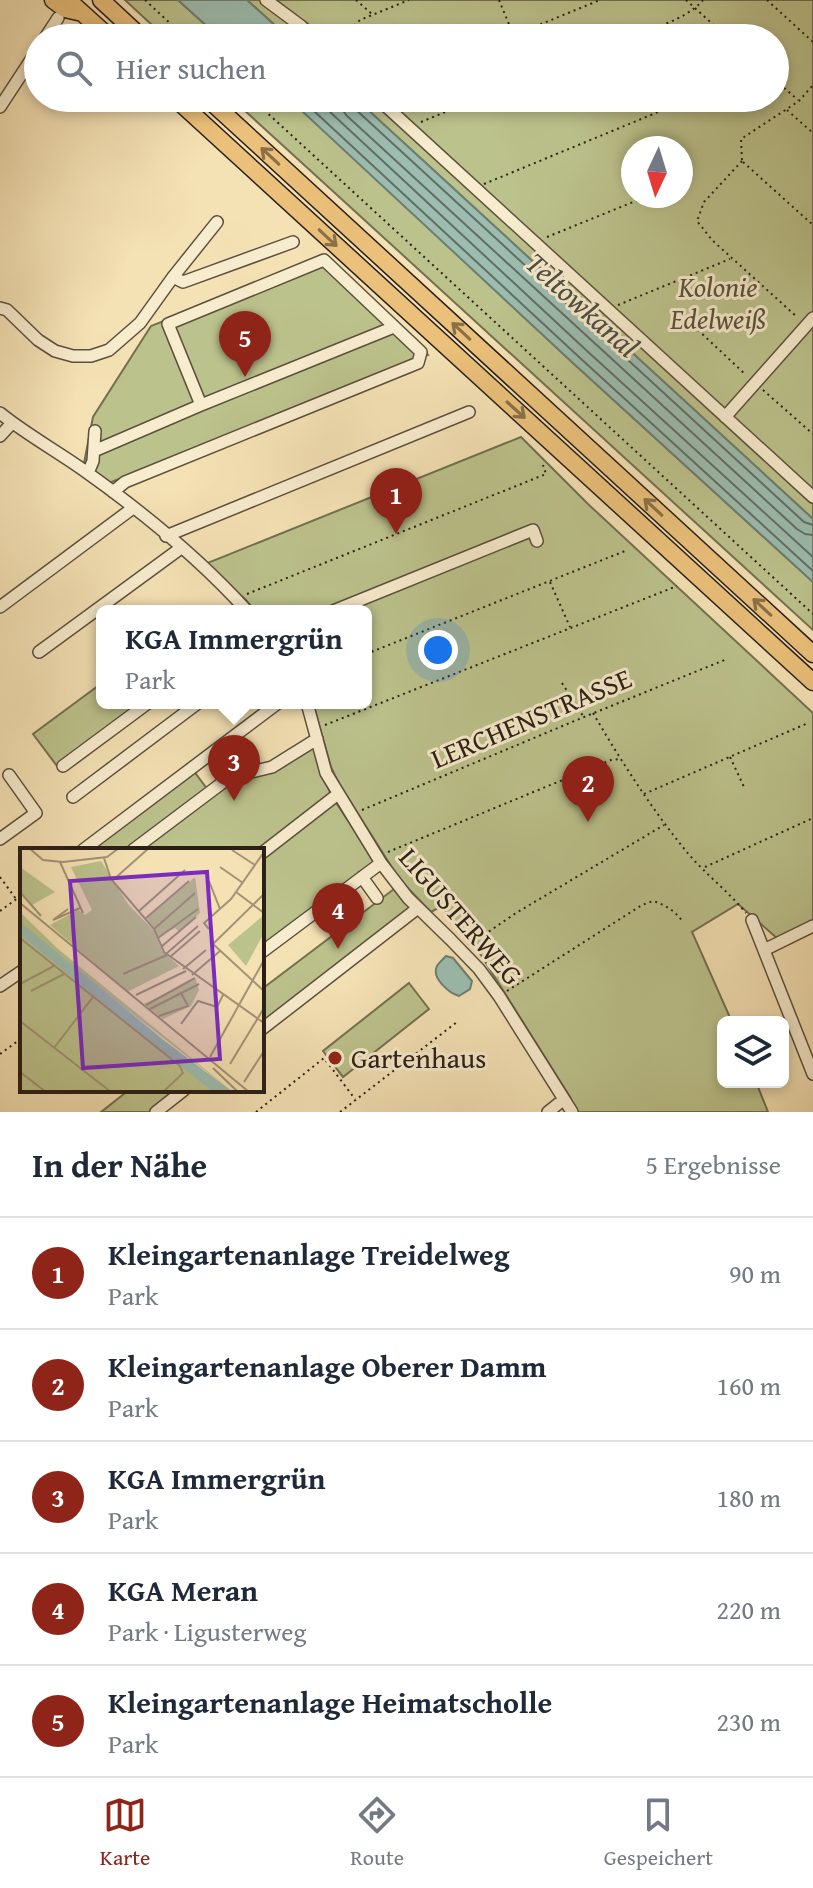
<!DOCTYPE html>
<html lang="de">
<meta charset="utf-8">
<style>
:root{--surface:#fff;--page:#f2f2f3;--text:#1f2937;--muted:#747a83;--line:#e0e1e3;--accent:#8f2418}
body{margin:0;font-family:"Gentium Book Plus",serif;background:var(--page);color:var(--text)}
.controls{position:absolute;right:24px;bottom:24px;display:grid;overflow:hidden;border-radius:12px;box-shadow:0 4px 12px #0003}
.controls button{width:72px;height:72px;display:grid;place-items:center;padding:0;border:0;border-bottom:2px solid var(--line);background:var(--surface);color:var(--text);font:40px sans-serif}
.compass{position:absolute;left:621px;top:136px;width:72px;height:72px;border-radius:50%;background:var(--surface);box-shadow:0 4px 12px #0003;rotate:184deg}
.you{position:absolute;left:438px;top:650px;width:28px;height:28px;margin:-20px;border:6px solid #fff;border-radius:50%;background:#1a73e8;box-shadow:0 0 0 12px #1a73e833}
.badge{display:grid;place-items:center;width:52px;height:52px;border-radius:50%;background:var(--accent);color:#fff;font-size:26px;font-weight:700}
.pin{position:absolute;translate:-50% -66px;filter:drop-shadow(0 2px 4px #0008)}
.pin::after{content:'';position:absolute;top:42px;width:28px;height:24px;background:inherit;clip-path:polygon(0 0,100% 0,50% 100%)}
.popup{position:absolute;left:96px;top:605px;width:276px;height:104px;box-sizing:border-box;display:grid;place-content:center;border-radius:12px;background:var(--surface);filter:drop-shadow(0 2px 6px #0005);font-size:26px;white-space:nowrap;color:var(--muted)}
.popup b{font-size:30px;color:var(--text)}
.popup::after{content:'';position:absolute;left:50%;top:100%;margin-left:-16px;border:16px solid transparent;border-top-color:var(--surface)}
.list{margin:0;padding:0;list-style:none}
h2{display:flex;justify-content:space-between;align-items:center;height:104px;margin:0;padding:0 32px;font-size:34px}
h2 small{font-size:26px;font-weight:400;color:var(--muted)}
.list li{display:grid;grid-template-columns:52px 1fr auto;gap:24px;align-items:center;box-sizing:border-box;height:112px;padding:0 32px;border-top:2px solid var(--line)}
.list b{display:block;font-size:30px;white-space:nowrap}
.list p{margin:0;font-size:26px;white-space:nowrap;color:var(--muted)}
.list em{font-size:26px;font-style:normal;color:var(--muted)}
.icon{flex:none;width:44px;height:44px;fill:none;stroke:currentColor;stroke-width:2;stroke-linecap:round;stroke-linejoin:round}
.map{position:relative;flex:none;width:813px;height:1112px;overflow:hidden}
.search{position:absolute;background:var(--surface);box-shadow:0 4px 12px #0003;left:24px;right:24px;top:24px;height:88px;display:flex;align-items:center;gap:20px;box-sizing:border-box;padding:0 28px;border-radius:44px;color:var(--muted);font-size:30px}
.sheet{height:664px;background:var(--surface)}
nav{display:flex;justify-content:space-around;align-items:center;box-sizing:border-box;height:112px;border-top:2px solid var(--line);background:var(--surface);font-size:22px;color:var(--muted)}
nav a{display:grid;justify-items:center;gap:4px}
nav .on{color:var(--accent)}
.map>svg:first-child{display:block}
.green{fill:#bcc28c;stroke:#727051;stroke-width:2;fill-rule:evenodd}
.water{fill:#9cbdb0;stroke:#6e7e72;stroke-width:2}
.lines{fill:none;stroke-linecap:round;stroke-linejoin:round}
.shore{stroke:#626e63;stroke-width:2}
.minor-casing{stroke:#5c503e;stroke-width:14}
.highway-casing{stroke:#291f16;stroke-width:19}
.path{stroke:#291f16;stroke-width:2;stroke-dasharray:2 4;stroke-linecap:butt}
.minor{stroke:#f8ecce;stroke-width:11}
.highway{stroke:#eac07a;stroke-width:16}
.oneway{stroke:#8a7048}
.poi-dot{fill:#8f2418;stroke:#f8ecce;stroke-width:3}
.labels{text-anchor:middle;stroke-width:6;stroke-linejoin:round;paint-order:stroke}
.park-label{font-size:28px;font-style:italic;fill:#555039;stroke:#f8ecce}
.street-label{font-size:28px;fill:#291f16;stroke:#f8ecce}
.poi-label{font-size:28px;fill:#291f16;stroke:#f8ecce;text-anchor:start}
.water-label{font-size:30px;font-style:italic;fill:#4c4e44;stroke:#f8ecce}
.inset-road{fill:none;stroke:#a39375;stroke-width:2}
.view{fill:#7b2cbf;fill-opacity:0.15;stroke:#7b2cbf;stroke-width:4}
.inset-edge{fill:none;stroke:#291f16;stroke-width:4}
</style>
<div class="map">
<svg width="813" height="1112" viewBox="0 0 813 1112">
<rect width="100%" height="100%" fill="#f4e1b4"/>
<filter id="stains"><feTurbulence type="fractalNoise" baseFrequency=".0025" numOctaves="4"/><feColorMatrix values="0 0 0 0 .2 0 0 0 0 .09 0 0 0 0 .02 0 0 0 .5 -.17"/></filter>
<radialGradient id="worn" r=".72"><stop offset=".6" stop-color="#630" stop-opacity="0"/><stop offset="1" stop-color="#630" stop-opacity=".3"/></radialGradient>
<!-- green -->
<path class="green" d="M125,0H178L220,38H166Z
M247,0H813V519L355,98H775V38H289ZM633,148H681V196H633Z
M231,98H288L312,119L573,363L813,582V630Z
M323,258L428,355L109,483L84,463L93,417L151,326Z
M521,437L588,504L813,713V923L778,939L738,904L692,932L732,1022H723V1082H756L768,1112H576L570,1097L479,952L442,906L431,912L400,880L339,784L331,767L313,703H366V611H255L246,600L205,564Z
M102,683V703H143L57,766L33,734Z
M314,745L323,777L331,794L261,850H82L190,766L208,790Z
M335,801L376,863L262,948V856Z
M394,889L413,910L262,1027V989Z
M409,983L429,1009L343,1077L323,1051Z
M129,1090H181L153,1112H101Z"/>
<!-- water -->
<path class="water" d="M178,0H247L289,38H220Z
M288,98H355L813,519V582L573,363Z
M446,956L453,958L472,981L470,989L459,996C449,993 431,978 437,966C437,965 445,957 446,956Z"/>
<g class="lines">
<!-- shore -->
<path class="shore" d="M300,98L579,357L813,571
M315,98L586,350L813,557
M340,98L341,107L346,115L797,529L805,534L813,535
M350,98L353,107L804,522L813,525"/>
<defs>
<path id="minor" d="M266,0L301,26L314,38
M45,38L58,18
M377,98L813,497
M0,107L38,49
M173,277L183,282L293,242
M0,308L7,310L38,340L55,351L73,356H91L109,350L140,323L173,277L217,222
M0,413C26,434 55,450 82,469C140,510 200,559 247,611
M725,417L813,318
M0,436L12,423
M94,451L201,405L394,327
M88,473L93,461L95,431
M113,492L125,482L418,363L421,352L324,260L168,324L201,405
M166,536L469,412
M0,607L133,508
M333,611L533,530L537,541
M39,652L181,548
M307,703L326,773L381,863L408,898L450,939L479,969L499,996L572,1112
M63,766L148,703
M73,797L198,703
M0,839L36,813L9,775
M83,850L278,703
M133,850L230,777L272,767L317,739
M262,853L338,794
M362,877L377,898
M752,920L813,1074
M764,950L813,926
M262,952L381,863
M0,986L22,971
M262,1029L418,908
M156,1112L184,1090
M548,1112L558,1104"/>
<path id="highway" d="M53,0L65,9L78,12
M68,0L110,38
M101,0L142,38
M175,98L813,682
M207,98L813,654"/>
</defs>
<!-- minor casing -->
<use href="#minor" class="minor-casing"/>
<!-- highway casing -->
<use href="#highway" class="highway-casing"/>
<!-- path -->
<path class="path" d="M145,0L186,38
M356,0L372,14
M499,0L513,34
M686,0L728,38
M767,0L813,42
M341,38L360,20L409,0
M507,38L600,0
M627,38C651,28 685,21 703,0
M775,80L798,100
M251,98L813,614
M787,110L813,133
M421,122L479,98
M742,160L741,139L799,101L813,85
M742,161L704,202L697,221L712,240L797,317
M743,162L813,225
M484,184L692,98
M547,237L638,200
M618,305L730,259
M698,330L746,375
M763,390L813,434
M550,582L570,627
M247,594L546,474L543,465
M366,654L625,551
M562,683L583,716
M593,713C621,761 651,808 686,851C704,873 728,891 746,913
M325,725L677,586
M730,757L745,789
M644,794L808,723
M362,810L584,717L727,659
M388,852L611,760L620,759
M705,867L813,818
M0,877L16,899
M0,911L22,895
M469,945L516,913L664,825
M507,991L642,905L653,901C666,905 675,911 683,922
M0,1054L22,1038
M256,1112L324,1058L355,1099
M340,1112L457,1022"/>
<!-- minor -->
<use href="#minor" class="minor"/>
<!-- highway -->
<use href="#highway" class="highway"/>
</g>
<!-- one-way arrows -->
<defs><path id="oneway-shaft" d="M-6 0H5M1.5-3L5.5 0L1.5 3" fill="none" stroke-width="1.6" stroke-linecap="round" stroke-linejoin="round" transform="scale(2)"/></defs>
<g class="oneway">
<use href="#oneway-shaft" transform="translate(270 156) rotate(-137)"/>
<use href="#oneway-shaft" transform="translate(328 238) rotate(43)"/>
<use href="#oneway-shaft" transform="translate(461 331) rotate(-137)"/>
<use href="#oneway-shaft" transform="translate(516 410) rotate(42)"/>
<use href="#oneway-shaft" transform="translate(653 507) rotate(-137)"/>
<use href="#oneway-shaft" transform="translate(762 607) rotate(-137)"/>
</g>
<!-- markers -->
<circle class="poi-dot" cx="335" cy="1058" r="8"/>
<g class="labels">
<!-- park labels -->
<g class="park-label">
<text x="718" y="297">Kolonie<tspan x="718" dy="32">Edelweiß</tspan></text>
</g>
<!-- street labels -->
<g class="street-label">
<text transform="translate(531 718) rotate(-23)" y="10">LERCHENSTRASSE</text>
<text transform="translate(461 916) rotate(49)" y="10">LIGUSTERWEG</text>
</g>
<!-- poi labels -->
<g class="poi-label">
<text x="351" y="1068">Gartenhaus</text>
</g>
<!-- water labels -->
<g class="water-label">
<text transform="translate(582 305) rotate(42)" y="10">Teltowkanal</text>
</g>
</g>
<!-- overview -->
<g transform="translate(20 848)">
<rect width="244" height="244" fill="#f4e1b4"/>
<path d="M81,13L108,56L134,83L142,103L159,118L107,144L30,77L58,62L65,67L72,62L51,19ZM0,19L35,44L12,57L0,43ZM175,29L180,65L159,84L155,80L138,89L127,70ZM0,64L38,101L213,244L25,98L0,74ZM244,67V85L226,118L208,97ZM0,87L170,223L193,244H0ZM176,131L179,142L171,158L143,171L124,156Z" fill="#bcc28c"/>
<path d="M0,74L146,194L213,244H193L0,87Z" fill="#9cbdb0"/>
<path class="inset-road" d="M9,0L23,12L43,14L87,9L99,0M212,2L235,17M84,10L91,31L134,81L144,104L244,175M40,14L63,65M200,19L223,35M93,32L129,0M189,33L200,61M0,44L21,68M216,44L244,65M244,46L193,96L244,143M0,55L229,244M48,61L33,72L60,60M119,63L165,22M126,70L169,33M134,81L175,45M189,81L184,75L211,51L244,4M0,90L160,218L163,225L143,244M138,90L178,61M141,99L176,69M146,106L178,78M150,109L180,83M163,121L186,102M103,126L147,107M172,127L200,103M0,136L34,118M11,143L44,126M116,147L166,123M126,157L175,130M130,161L179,136M139,168L168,158L161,145M0,173L91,244M161,176L178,153L197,159L203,147M34,200L73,149M190,209L244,112M210,216L244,160M193,220L218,244M0,224L26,244M224,234L244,203"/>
<path class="view" d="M187,24L200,211L63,220L50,33Z"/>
<rect width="244" height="244" class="inset-edge"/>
</g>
<rect width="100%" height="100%" filter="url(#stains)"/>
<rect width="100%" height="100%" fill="url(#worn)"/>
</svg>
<div class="controls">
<button><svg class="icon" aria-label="layers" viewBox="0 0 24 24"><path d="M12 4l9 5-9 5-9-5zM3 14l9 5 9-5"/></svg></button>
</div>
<svg class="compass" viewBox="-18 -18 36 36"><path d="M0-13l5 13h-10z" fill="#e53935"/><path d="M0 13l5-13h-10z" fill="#747a83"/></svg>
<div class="you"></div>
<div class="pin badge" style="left:396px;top:534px">1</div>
<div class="pin badge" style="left:588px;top:822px">2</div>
<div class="pin badge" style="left:234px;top:801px">3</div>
<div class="popup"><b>KGA Immergrün</b>Park</div>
<div class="pin badge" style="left:338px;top:949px">4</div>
<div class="pin badge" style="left:245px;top:377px">5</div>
<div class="search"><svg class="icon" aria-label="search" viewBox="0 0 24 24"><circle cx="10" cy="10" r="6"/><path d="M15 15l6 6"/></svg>Hier suchen</div>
</div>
<section class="sheet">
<h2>In der Nähe<small>5 Ergebnisse</small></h2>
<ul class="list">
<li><span class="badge">1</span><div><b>Kleingartenanlage Treidelweg</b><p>Park</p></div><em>90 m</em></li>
<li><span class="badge">2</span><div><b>Kleingartenanlage Oberer Damm</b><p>Park</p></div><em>160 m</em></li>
<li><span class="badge">3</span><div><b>KGA Immergrün</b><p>Park</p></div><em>180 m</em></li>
<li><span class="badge">4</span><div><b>KGA Meran</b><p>Park · Ligusterweg</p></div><em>220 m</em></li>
<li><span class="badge">5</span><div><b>Kleingartenanlage Heimatscholle</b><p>Park</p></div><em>230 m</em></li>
</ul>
</section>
<nav>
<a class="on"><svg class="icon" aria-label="map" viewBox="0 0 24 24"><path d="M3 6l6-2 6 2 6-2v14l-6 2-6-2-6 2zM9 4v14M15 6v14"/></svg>Karte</a>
<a><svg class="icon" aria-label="directions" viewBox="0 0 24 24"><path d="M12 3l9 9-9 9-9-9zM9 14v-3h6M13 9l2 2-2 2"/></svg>Route</a>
<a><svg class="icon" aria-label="saved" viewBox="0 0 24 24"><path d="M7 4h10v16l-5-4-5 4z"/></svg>Gespeichert</a>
</nav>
